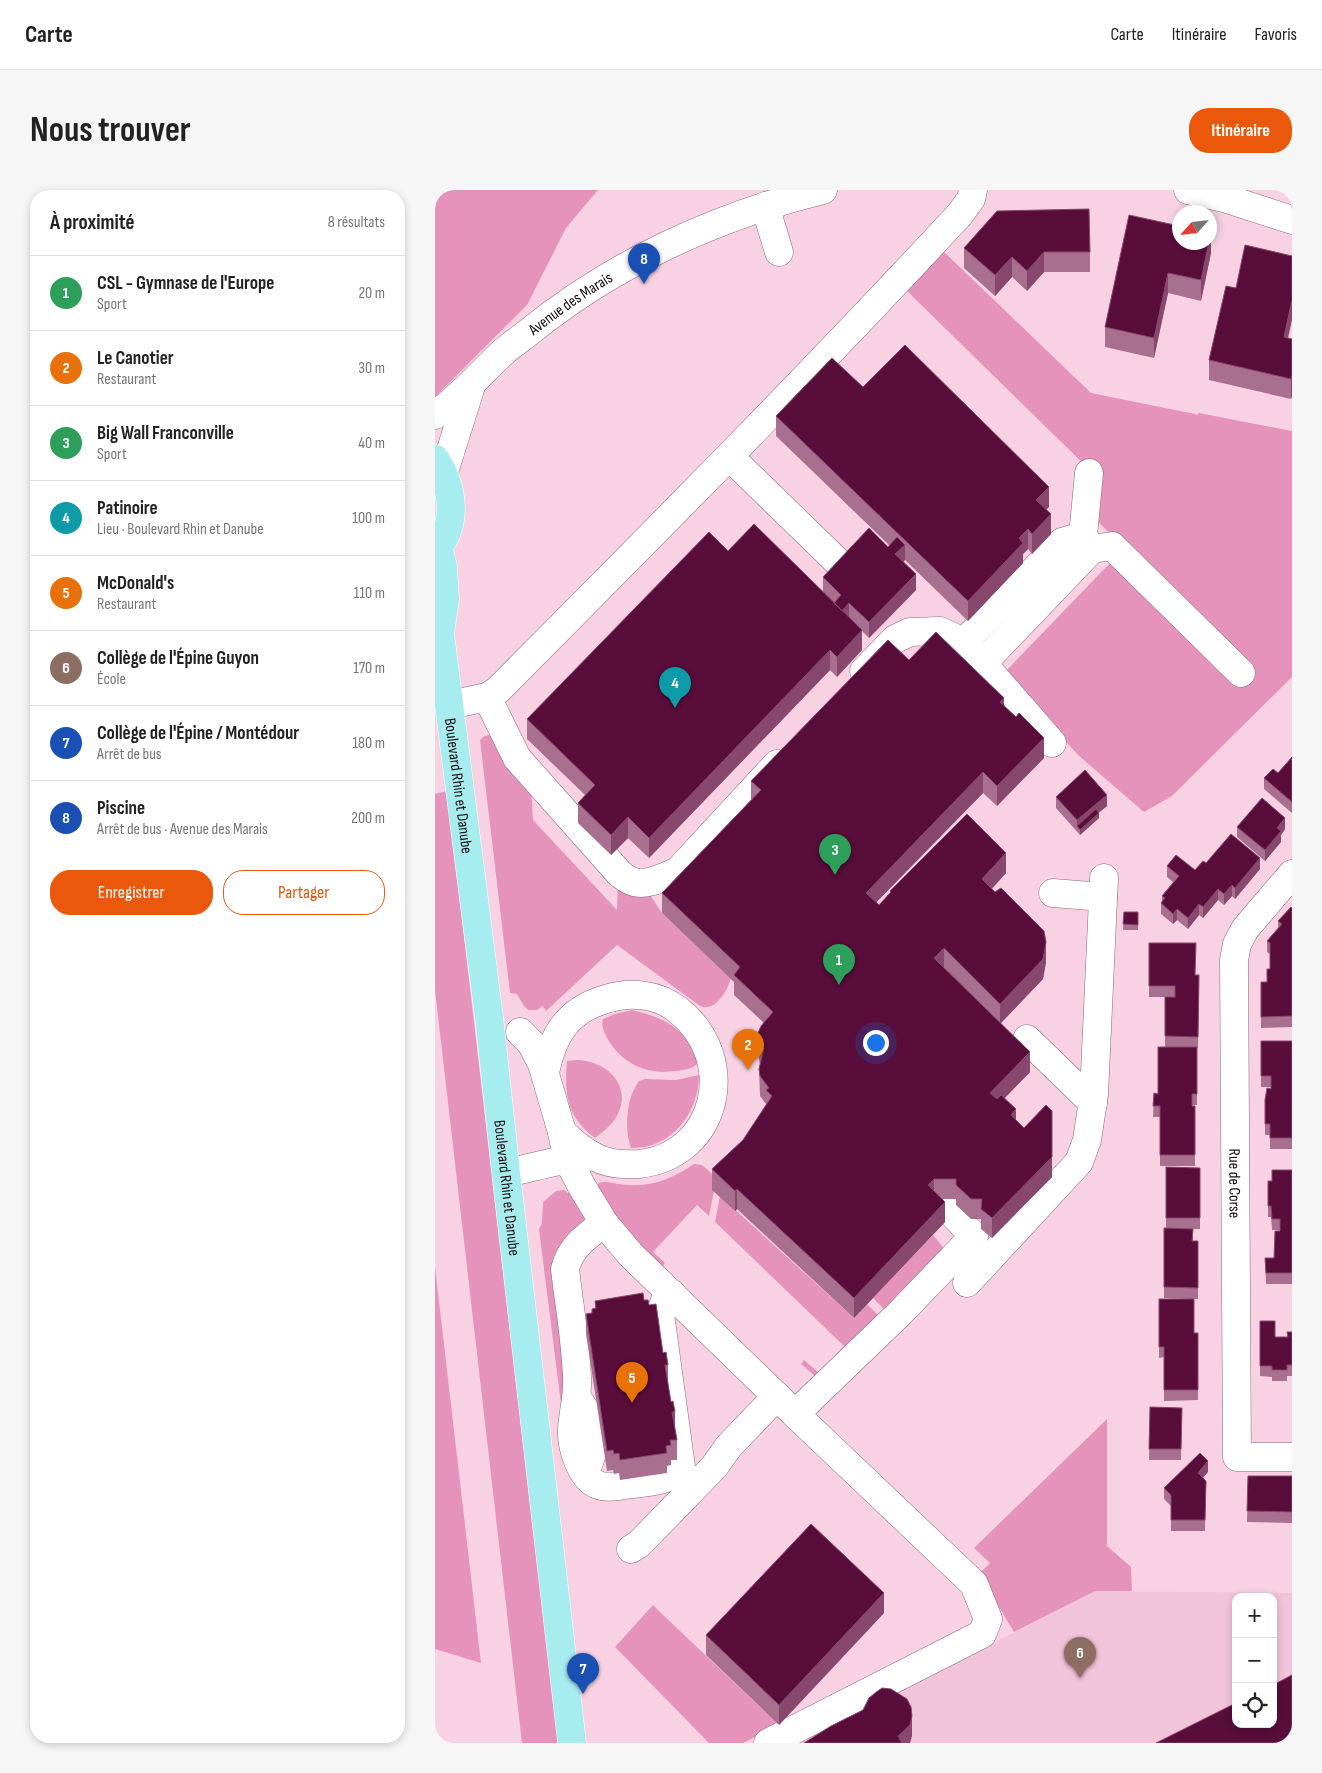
<!DOCTYPE html>
<html lang="fr">
<meta charset="utf-8">
<style>
:root{--surface:#fff;--page:#f6f6f6;--text:#222;--muted:#767676;--line:#e0e0e0;--accent:#ea580c}
body{margin:0;font-family:"Sofia Sans Condensed",sans-serif;background:var(--page);color:var(--text)}
.controls{position:absolute;right:15px;bottom:15px;display:grid;overflow:hidden;border-radius:10px;box-shadow:0 2px 8px #0003}
.controls button{width:45px;height:45px;display:grid;place-items:center;padding:0;border:0;border-bottom:1px solid var(--line);background:var(--surface);color:var(--text);font:25px sans-serif}
.compass{position:absolute;left:737px;top:15px;width:45px;height:45px;border-radius:50%;background:var(--surface);box-shadow:0 2px 8px #0003;rotate:243deg}
.you{position:absolute;left:440px;top:852px;width:18px;height:18px;margin:-12px;border:4px solid #fff;border-radius:50%;background:#1a73e8;box-shadow:0 0 0 8px #1a73e833}
.badge{display:grid;place-items:center;width:32px;height:32px;border-radius:50%;background:var(--accent);color:#fff;font-size:16px;font-weight:700}
.pin{position:absolute;translate:-50% -41px;filter:drop-shadow(0 1px 2px #0008)}
.pin::after{content:'';position:absolute;top:26px;width:18px;height:15px;background:inherit;clip-path:polygon(0 0,100% 0,50% 100%)}
.list{margin:0;padding:0;list-style:none}
h2{display:flex;justify-content:space-between;align-items:center;height:65px;margin:0;padding:0 20px;font-size:21px}
h2 small{font-size:16px;font-weight:400;color:var(--muted)}
.list li{display:grid;grid-template-columns:32px 1fr auto;gap:15px;align-items:center;box-sizing:border-box;height:75px;padding:0 20px;border-top:1px solid var(--line)}
.list b{display:block;font-size:19px;white-space:nowrap}
.list p{margin:0;font-size:16px;white-space:nowrap;color:var(--muted)}
.list em{font-size:16px;font-style:normal;color:var(--muted)}
.actions{display:flex;gap:10px;padding:15px 20px}
.actions a{flex:1;padding:11px 0;border:1px solid var(--accent);border-radius:20px;text-align:center;font-size:18px;color:var(--accent)}
.actions .main{background:var(--accent);color:#fff}
.icon{flex:none;width:28px;height:28px;fill:none;stroke:currentColor;stroke-width:2;stroke-linecap:round;stroke-linejoin:round}
.map{position:relative;flex:none;width:857px;height:1553px;overflow:hidden;border-radius:20px}
header{display:flex;align-items:center;gap:30px;box-sizing:border-box;height:70px;padding:0 25px;background:var(--surface);border-bottom:1px solid var(--line)}
header strong{font-size:24px}
nav{display:flex;gap:28px;margin-inline-start:auto;font-size:18px}
.intro{display:flex;align-items:center;justify-content:space-between;box-sizing:border-box;height:120px;padding:0 30px}
h1{margin:0;font-size:35px}
.button{padding:12px 22px;border-radius:20px;background:var(--accent);color:#fff;font-size:18px;font-weight:700}
main{display:flex;gap:30px;padding:0 30px}
aside{flex:1;background:var(--surface);border-radius:20px;box-shadow:0 2px 8px #0003}
.map>svg:first-child{display:block}
.built{fill:#f2c4d9;fill-rule:evenodd}
.green{fill:#e593bb}
.lines{fill:none;stroke-linecap:round;stroke-linejoin:round}
.minor-casing{stroke:#896877;stroke-width:29}
.major-casing{stroke:#fff;stroke-width:29}
.minor{stroke:#fff;stroke-width:28}
.major{stroke:#a7ecef;stroke-width:28}
.wall{fill:#a8708e}
.shaded-wall{fill:#88486d}
.building{fill:#580d3a;stroke:#88486d}
.labels{text-anchor:middle;stroke-width:5;stroke-linejoin:round;paint-order:stroke}
.street-label{font-size:16px;fill:#170b11;stroke:#fff}
</style>
<header>
<strong>Carte</strong>
<nav><a>Carte</a><a>Itinéraire</a><a>Favoris</a></nav>
</header>
<div class="intro"><h1>Nous trouver</h1><a class="button">Itinéraire</a></div>
<main>
<aside>
<h2>À proximité<small>8 résultats</small></h2>
<ul class="list">
<li><span class="badge" style="background:#2e9e5b">1</span><div><b>CSL - Gymnase de l'Europe</b><p>Sport</p></div><em>20 m</em></li>
<li><span class="badge" style="background:#e8710a">2</span><div><b>Le Canotier</b><p>Restaurant</p></div><em>30 m</em></li>
<li><span class="badge" style="background:#2e9e5b">3</span><div><b>Big Wall Franconville</b><p>Sport</p></div><em>40 m</em></li>
<li><span class="badge" style="background:#0f9aa8">4</span><div><b>Patinoire</b><p>Lieu · Boulevard Rhin et Danube</p></div><em>100 m</em></li>
<li><span class="badge" style="background:#e8710a">5</span><div><b>McDonald's</b><p>Restaurant</p></div><em>110 m</em></li>
<li><span class="badge" style="background:#8d6e63">6</span><div><b>Collège de l'Épine Guyon</b><p>École</p></div><em>170 m</em></li>
<li><span class="badge" style="background:#1a4fb4">7</span><div><b>Collège de l'Épine / Montédour</b><p>Arrêt de bus</p></div><em>180 m</em></li>
<li><span class="badge" style="background:#1a4fb4">8</span><div><b>Piscine</b><p>Arrêt de bus · Avenue des Marais</p></div><em>200 m</em></li>
</ul>
<div class="actions"><a class="main">Enregistrer</a><a>Partager</a></div>
</aside>
<div class="map">
<svg width="857" height="1553" viewBox="0 0 857 1553">
<rect width="100%" height="100%" fill="#f8d2e3"/>
<!-- built -->
<path class="built" d="M660,1401L857,1403V1553H364ZM801,1407H838V1534H801Z"/>
<!-- green -->
<path class="green" d="M0,0H163L131,38L92,115L0,207Z
M508,61L656,203L760,224L762,225L764,223L857,241V487L737,606L709,622L643,565L569,483L675,373L762,427L659,328L662,287L471,100Z
M56,544L96,597L98,630L182,720L183,688L213,702L227,723L296,789C291,802 281,822 265,816L182,755L111,821L108,816L102,820H93L89,816L82,804L75,803L45,550L48,547Z
M12,601L123,1553H87L0,800V604Z
M197,820C227,827 255,839 263,873C257,879 250,880 241,881C211,885 187,874 172,848C169,841 166,837 168,829L180,824Z
M142,870C176,871 201,901 178,932C173,938 166,943 160,948C132,927 129,904 132,871Z
M264,885C264,922 237,959 196,958C189,939 191,908 204,891L210,889L241,890Z
M259,974L267,975L286,992L279,1001L274,1026L262,1015L218,1062L230,1073L226,1078L185,1035L162,997L164,993C172,990 183,995 192,995C217,997 239,988 259,974Z
M129,1000L133,1003H138L151,1031L135,1149L129,1238L104,1039L107,1033L108,1012L121,1001Z
M285,1006L419,1128L432,1114L446,1128L387,1192L366,1174L369,1170L384,1183L409,1156L280,1032Z
M498,1045L511,1061L452,1122L438,1108Z
M0,1077L46,1473L0,1459Z
M672,1229V1356L696,1377L697,1401H660L579,1442L544,1384L555,1373L539,1358Z
M218,1415L226,1423L344,1535L308,1553H274L180,1457Z"/>
<g class="lines">
<defs>
<g id="minor">
<path d="M753,0L789,8L857,30"/>
<path d="M330,16L344,62"/>
<path id="s1" d="M0,225C24,208 43,186 64,166C73,157 84,150 94,142C179,73 282,26 388,0"/>
<path d="M301,273L410,379"/>
<path d="M9,282L36,196"/>
<path d="M657,359L677,356L806,483"/>
<path d="M528,453L627,352L648,346"/>
<path d="M547,474L657,359L648,346L654,283"/>
<path d="M429,481L460,449L475,442L505,441L526,451L536,460L617,553"/>
<path d="M52,507L82,568L185,684C189,687 194,691 199,692C213,696 231,686 243,681L342,574"/>
<path d="M14,515L52,507L63,500C219,343 375,186 525,24L536,9L538,0"/>
<path id="s2" d="M857,684L810,739L802,754L799,770L802,1267H857"/>
<path d="M618,703L668,707"/>
<path d="M85,842L96,853L107,874L127,942L132,968L146,995L169,1033L195,1064L360,1224L466,1122L539,1046L514,1020"/>
<path d="M592,849L658,913"/>
<path d="M110,882C118,844 133,820 171,809C195,801 223,804 243,820C304,868 284,965 204,974C190,975 173,974 160,967C147,961 137,952 127,942"/>
<path d="M71,983C98,978 122,969 150,968"/>
<path d="M169,1033C151,1047 136,1056 130,1079C134,1115 141,1152 142,1189C143,1206 138,1222 137,1239C136,1256 145,1288 163,1295C173,1299 186,1295 197,1294C214,1292 234,1292 246,1277L225,1124L229,1113L237,1104"/>
<path d="M532,1093L644,972L652,950L659,904L669,688"/>
<path d="M142,1208C163,1236 163,1252 150,1283"/>
<path d="M196,1359L204,1354L279,1277L294,1256L342,1206"/>
<path d="M333,1553L547,1444L553,1429L539,1394L360,1224"/>
</g>
<g id="major">
<path d="M0,269C18,296 24,334 0,361"/>
<path id="s3" d="M3,357L8,377L10,409L5,444L54,827L71,983L137,1553"/>
</g>
</defs>
<!-- minor casing -->
<use href="#minor" class="minor-casing"/>
<!-- major casing -->
<use href="#major" class="major-casing"/>
<!-- minor -->
<use href="#minor" class="minor"/>
<!-- major -->
<use href="#major" class="major"/>
</g>
<!-- wall -->
<path class="wall" d="M776,43V63L766,111L733,103L719,168L670,157V137Z
M529,58L655,62V82H609L592,101L577,87L560,106L529,78Z
M857,149V205L856,209L774,190V170Z
M428,197L614,317L611,319L616,344L597,364L593,359L588,364V373L533,431L470,370L468,372L481,400L434,448L427,441V460L402,487L395,480L214,668L193,648L176,665L143,633V613L150,605L92,549V529L293,361L388,401V387L453,357L454,355L341,246V226Z
M474,470L569,515L609,568L562,616L548,603L441,712L444,715L455,704V701L571,683L557,699L611,772L608,789L566,833L595,882L570,908L581,930L617,987L557,1048L546,1039V1029H536L521,1015V1009H507L510,1032L419,1128L302,1019L300,1021L277,1000V979L308,950L331,915V914L325,906L324,879L325,875L323,863V843L329,833L299,805V792L227,723V703L316,610V591Z
M857,567V623L829,599V588L843,583Z
M621,607L672,616L664,622V628L645,645L621,618Z
M802,637L850,639L846,645V652L830,671L802,647Z
M771,673L825,679L800,709L797,706L789,715L783,710L768,728L764,725L753,739L742,730L738,734L726,724V713L727,711V706L738,692L732,687V676L760,680Z
M857,718V837L826,838V792H832L835,779V764L832,762V751L843,738V731Z
M689,722H703V740H688Z
M714,753L760,785L764,796L763,858H762V915H757V916H760V976H725V927H718L719,903L723,904L730,857V807H740H714Z
M826,851H857V959H835V945H830V910L836,897H826Z
M731,977L765,978V1039H758V1051H763V1109H759V1143H763V1210L729,1211V1167L724,1168V1109H754L729,1108V1038H731Z
M857,980V1094H831L830,1068H839L845,1041V1040H837L836,1027H833V991H837Z
M209,1110L214,1115L228,1163L233,1175V1193L242,1250V1270H236V1275L232,1276V1283L185,1290L184,1283L179,1284L178,1280L172,1281L151,1144V1124L157,1123L160,1118V1111Z
M825,1131L840,1147H852L857,1142V1186H852V1191H837V1187L825,1186Z
M715,1217L747,1218L746,1270H714Z
M773,1282L768,1288L771,1291L770,1341H736V1316L729,1309V1298Z
M813,1286H857V1333L812,1332Z
M449,1423L344,1535L271,1465V1445Z"/>
<!-- shaded-wall -->
<path class="shaded-wall" d="M776,43V63L766,111V90Z
M609,62V82L592,101V81Z
M577,67V87L560,106V85Z
M733,83V103L719,168V148Z
M857,110V130L849,167V147Z
M857,185V205L856,209V189Z
M614,297V317L601,330V310Z
M616,324V344L597,364V344Z
M593,339V359L588,364V373L533,431V411L584,348Z
M470,355V370L460,380V364Z
M481,384V400L434,448V432Z
M414,413V429L405,423Z
M427,440V460L402,487V467Z
M395,460V480L214,668V648Z
M569,508V528L565,512Z
M609,548V568L562,616V596Z
M548,582V603L431,723V703Z
M672,605V616L644,639L642,636V630Z
M664,623V628L645,645V640Z
M193,627V648L176,665V645Z
M850,628V639L846,645V652L830,671V660L842,638Z
M571,663V683L547,709V689Z
M825,668V679L800,709V698Z
M797,695V706L789,715V704Z
M783,699V710L768,728V717Z
M764,714V725L753,739V728Z
M742,719V730L738,734V724Z
M611,752V772L608,789L565,834V814Z
M509,758V778L499,768Z
M595,862V882L555,923V903Z
M581,919V939L576,925Z
M617,967V987L557,1048V1028Z
M499,989V1009L493,995Z
M302,999V1019L300,1021V1001Z
M510,1012V1032L419,1128V1108Z
M237,1222H240V1242Z
M773,1271V1282L763,1293V1283Z
M449,1403V1423L344,1535V1515Z
M477,1526V1546L475,1553H463V1546Z"/>
<!-- building -->
<path class="building" d="M654,19L655,62H609L592,81L577,67L560,85L529,58L562,21Z
M694,25L744,36V52H774L766,90L733,83L719,148L670,137Z
M774,43H776L774,52Z
M810,55L857,66V110L849,147L857,149V185L856,189L774,170L791,96L801,98Z
M470,155L614,297L601,310L616,324L597,344L593,339L584,348L588,353L533,411L341,226L397,168L428,197Z
M319,334L427,440L402,467L395,460L214,648L193,627L176,645L143,613L160,595L92,529L274,342L293,361Z
M434,338L453,357L462,347L470,355L460,364L481,384L434,432L414,413L407,421L399,413L406,405L388,387Z
M501,442L569,508L565,512L581,527L584,523L609,548L562,596L548,582L431,703L444,715L456,702L455,701L532,624L571,663L547,689L560,702L566,698L609,741L611,752L608,769L565,814L509,758L499,768L595,862L555,903L562,909L566,905L581,919L576,925L589,938L611,915L617,921V967L557,1028L546,1019L547,1009H536L521,995V989H499L493,995L510,1012L419,1108L302,999L300,1001L277,979L308,950L337,906L331,900L334,898L325,886L324,879L329,858L325,855L323,843L326,836L338,822L299,785L305,777L227,703L326,600L316,591L453,450L474,470Z
M857,567V612L829,588L838,579L843,583Z
M650,580L672,605L642,630L621,607Z
M827,608L850,628L842,638L846,641L830,660L802,637Z
M661,619L664,623L645,640L642,636Z
M796,644L825,668L800,698L797,695L789,704L783,699L768,717L764,714L753,728L742,719L738,724L726,713L730,708L727,706L744,686L732,676L741,665L760,680L768,671L771,673Z
M856,717L857,718V826L826,827V792H832V779H835V753L832,751L847,734L843,731Z
M689,722H703V735L688,734Z
M714,753H761L760,785H764L763,847L730,846V807H740V796H714Z
M826,851H857V948H835V934H830V910L832,898L836,899V886H826Z
M723,857H762V904H757V916H760V965H725V916H718L719,903L723,904Z
M731,977L765,978V1028H731Z
M837,980H857V1083H831L830,1068H839L840,1041H845V1029H837L836,1016H833V991H837Z
M729,1038L758,1039L757,1051H763V1098L729,1097Z
M208,1103L209,1110H213L214,1115L221,1114L228,1163L231,1162L233,1175H230L236,1212L238,1211L240,1222H237L242,1250H235L236,1255L231,1256L232,1263L185,1270L184,1263L179,1264L178,1260L172,1261L151,1124L157,1123V1119L161,1118L160,1111Z
M724,1109H759V1143H763V1200H729V1157H724Z
M825,1131H840V1147H853L852,1142H857V1175H852V1180H837V1176H825Z
M715,1217L747,1218L746,1259H714Z
M765,1263L773,1271L763,1283L771,1291L770,1330H736V1305L729,1298Z
M813,1286H857V1322L812,1321Z
M376,1334L449,1403L344,1515L271,1445Z
M857,1485V1553H721L801,1513V1534H838V1495Z
M447,1498L456,1499L472,1509L476,1517L477,1526L475,1535L463,1546L467,1553H369L396,1536L428,1520L434,1508L440,1503Z"/>
<g class="labels">
<!-- street labels -->
<g class="street-label">
<text dy="6" stroke="none"><textPath href="#s1" startOffset="176">Avenue des Marais</textPath></text>
<text dy="6" stroke="none"><textPath href="#s3" startOffset="241">Boulevard Rhin et Danube</textPath></text>
<text dy="6" stroke="none"><textPath href="#s2" startOffset="329">Rue de Corse</textPath></text>
<text dy="6" stroke="none"><textPath href="#s3" startOffset="646">Boulevard Rhin et Danube</textPath></text>
</g>
</g>
</svg>
<div class="controls">
<button>+</button>
<button>−</button>
<button><svg class="icon" aria-label="locate" viewBox="0 0 24 24"><circle cx="12" cy="12" r="6"/><path d="M12 2v4M12 18v4M2 12h4M18 12h4"/></svg></button>
</div>
<svg class="compass" viewBox="-18 -18 36 36"><path d="M0-13l5 13h-10z" fill="#e53935"/><path d="M0 13l5-13h-10z" fill="#767676"/></svg>
<div class="you"></div>
<div class="pin badge" style="left:404px;top:795px;background:#2e9e5b">1</div>
<div class="pin badge" style="left:313px;top:880px;background:#e8710a">2</div>
<div class="pin badge" style="left:400px;top:685px;background:#2e9e5b">3</div>
<div class="pin badge" style="left:240px;top:518px;background:#0f9aa8">4</div>
<div class="pin badge" style="left:197px;top:1213px;background:#e8710a">5</div>
<div class="pin badge" style="left:645px;top:1488px;background:#8d6e63">6</div>
<div class="pin badge" style="left:148px;top:1504px;background:#1a4fb4">7</div>
<div class="pin badge" style="left:209px;top:94px;background:#1a4fb4">8</div>
</div>
</main>
